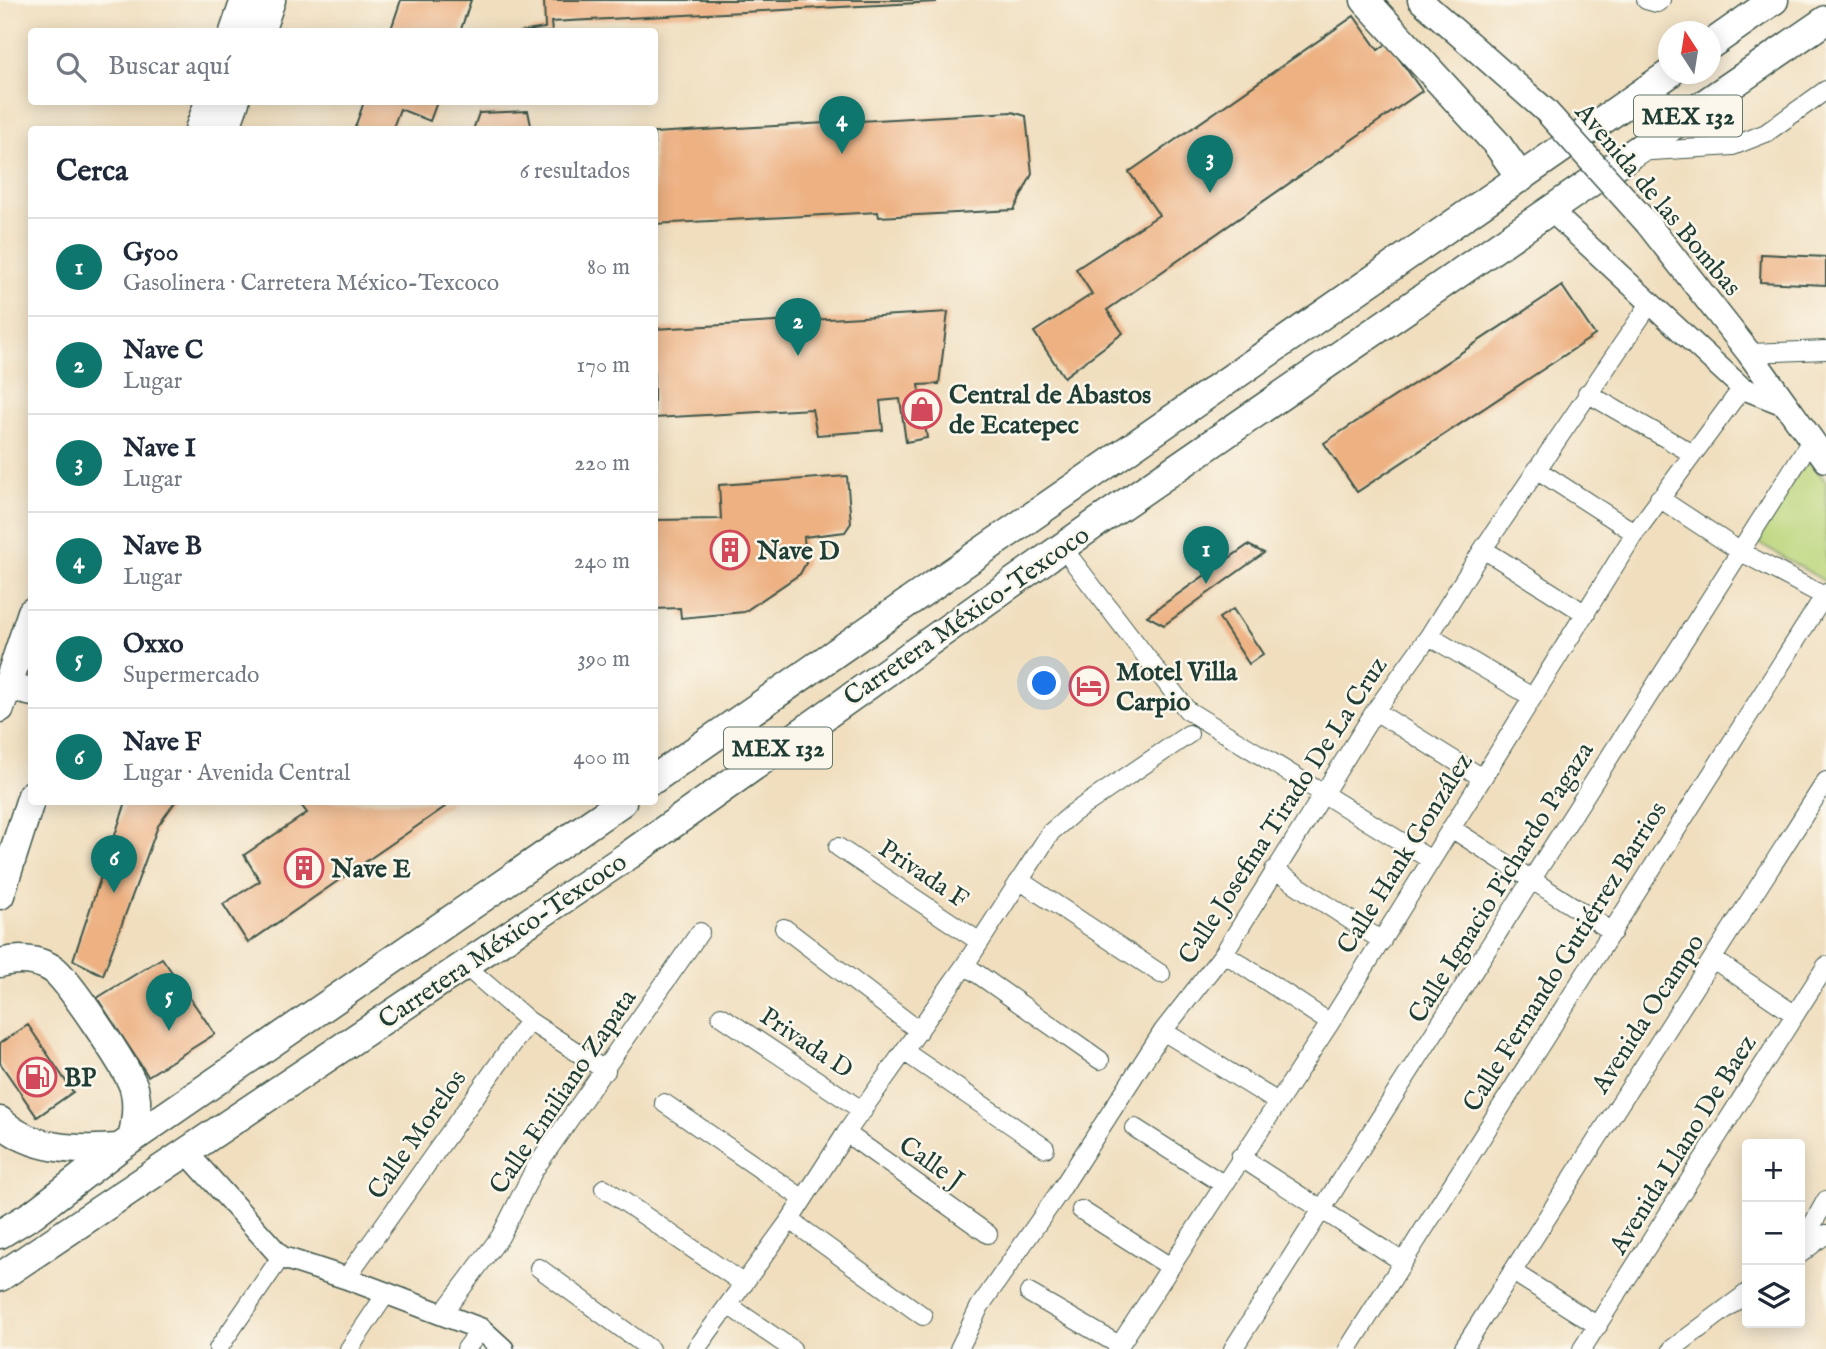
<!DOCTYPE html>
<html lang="es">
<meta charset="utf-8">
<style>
:root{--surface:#fff;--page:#f2f2f3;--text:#1f2937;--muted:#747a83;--line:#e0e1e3;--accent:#0f766e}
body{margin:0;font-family:"IM FELL English",serif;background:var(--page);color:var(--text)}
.controls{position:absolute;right:21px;bottom:21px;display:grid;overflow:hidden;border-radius:7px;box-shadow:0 4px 18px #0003}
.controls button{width:63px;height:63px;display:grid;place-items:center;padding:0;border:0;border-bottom:2px solid var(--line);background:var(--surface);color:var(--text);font:35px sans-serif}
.compass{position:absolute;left:1658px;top:21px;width:63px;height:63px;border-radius:50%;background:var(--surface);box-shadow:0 4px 18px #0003;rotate:348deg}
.you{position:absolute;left:1045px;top:684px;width:24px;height:24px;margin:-18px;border:5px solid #fff;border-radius:50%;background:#1a73e8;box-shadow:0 0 0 10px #1a73e833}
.badge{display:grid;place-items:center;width:46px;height:46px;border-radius:50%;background:var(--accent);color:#fff;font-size:23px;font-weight:700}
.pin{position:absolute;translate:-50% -58px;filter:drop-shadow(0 2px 4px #0008)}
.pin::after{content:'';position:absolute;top:37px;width:24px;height:21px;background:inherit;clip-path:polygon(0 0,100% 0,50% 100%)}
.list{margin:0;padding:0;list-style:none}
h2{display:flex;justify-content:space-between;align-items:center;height:91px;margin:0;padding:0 28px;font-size:30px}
h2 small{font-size:23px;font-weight:400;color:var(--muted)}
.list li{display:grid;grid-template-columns:46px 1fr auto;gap:21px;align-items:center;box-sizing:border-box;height:98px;padding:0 28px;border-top:2px solid var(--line)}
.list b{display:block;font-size:26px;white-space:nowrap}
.list p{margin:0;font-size:23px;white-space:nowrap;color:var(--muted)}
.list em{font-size:23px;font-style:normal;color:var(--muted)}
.icon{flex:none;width:38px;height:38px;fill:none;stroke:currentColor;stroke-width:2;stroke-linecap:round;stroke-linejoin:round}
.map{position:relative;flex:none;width:1826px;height:1349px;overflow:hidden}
.search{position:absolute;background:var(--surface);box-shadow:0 4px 18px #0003;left:28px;top:28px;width:630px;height:77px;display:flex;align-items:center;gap:18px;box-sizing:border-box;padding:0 24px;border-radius:7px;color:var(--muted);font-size:26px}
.panel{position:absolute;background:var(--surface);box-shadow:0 4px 18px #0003;left:28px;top:126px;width:630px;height:679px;border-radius:7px}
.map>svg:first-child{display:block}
.green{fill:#bbd67c;stroke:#6d8a58;stroke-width:2}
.building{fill:#edb182}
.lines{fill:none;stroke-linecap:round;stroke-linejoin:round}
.minor-casing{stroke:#3e5549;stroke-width:20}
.tertiary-casing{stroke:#3e5549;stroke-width:24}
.secondary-casing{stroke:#3e5549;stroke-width:27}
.trunk-casing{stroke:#3e5549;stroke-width:31}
.minor{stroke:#fff;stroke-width:18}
.tertiary{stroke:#fff;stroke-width:21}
.secondary{stroke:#fff;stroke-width:24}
.trunk{stroke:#fff;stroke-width:28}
.secondary-bridge-casing{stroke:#3e5549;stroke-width:27;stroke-linecap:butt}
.secondary-bridge{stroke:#fff;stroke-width:24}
.labels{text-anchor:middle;stroke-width:5;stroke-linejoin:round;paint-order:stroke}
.shield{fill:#fbf7ec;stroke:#61756b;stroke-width:2}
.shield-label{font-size:24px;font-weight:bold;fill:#1f3d34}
.street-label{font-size:26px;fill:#1f3d34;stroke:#fbf7ec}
.poi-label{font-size:26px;font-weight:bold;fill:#1f3d34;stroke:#fbf7ec;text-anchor:start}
</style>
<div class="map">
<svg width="1826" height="1349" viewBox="0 0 1826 1349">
<rect width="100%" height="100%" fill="#fbf7ec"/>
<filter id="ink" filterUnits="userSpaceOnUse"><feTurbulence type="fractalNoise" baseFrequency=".0143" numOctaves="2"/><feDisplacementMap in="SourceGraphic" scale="14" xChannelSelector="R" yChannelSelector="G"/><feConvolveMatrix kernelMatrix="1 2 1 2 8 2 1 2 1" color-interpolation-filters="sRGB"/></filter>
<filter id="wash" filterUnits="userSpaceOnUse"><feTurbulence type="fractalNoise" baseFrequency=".00686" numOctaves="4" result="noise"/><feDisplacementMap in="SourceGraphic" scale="28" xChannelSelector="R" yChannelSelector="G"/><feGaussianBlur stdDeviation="1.57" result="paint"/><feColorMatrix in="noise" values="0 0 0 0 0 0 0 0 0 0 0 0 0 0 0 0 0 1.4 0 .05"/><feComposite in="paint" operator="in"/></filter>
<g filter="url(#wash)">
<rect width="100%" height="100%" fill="#f0debe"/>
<!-- green -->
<path class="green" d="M1807,459L1826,481V582L1753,539Z"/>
<g id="blocks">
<!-- building -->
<path class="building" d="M401,0H471L460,32H390Z
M544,0H936V2L551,22L552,32H520L545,28Z
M1354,16L1378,50L1388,43L1422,91L1107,310L1123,333L1064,377L1034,332L1092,294L1076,269L1159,215L1129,172Z
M364,102H437L430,121L400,109L392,130H354Z
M528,111L532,130H473L479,113Z
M1012,112L1026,116L1032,174L1014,210L879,217L878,212L654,224V133Z
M1761,254L1826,257V285L1760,282Z
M1562,286L1595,335L1357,492L1324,443Z
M948,312L939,384L919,385L927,438L906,442L900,399L880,401L883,430L817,435L812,409L654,418V329Z
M847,476L851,523L845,532L804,537L806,563L800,574L744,612L681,618L680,608L654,609V520L721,519L719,485Z
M1248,545L1264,553L1164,625L1147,616Z
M1233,609L1263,654L1249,664L1219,618Z
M126,802H175L158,826L103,975L73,960Z
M299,802H452L248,943L223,904L260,881L244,855L307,813Z
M162,958L215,1034L148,1076L97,998Z
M28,1025L73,1092L37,1117L0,1063V1043Z"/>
</g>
</g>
<g filter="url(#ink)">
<use href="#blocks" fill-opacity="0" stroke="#3e5549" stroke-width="2"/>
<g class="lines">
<defs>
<path id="minor" d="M1646,0L1657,3L1661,0
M1636,152L1733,146L1766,133L1826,90
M1749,353L1826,350
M1587,393L1693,454
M1536,469L1635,533
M1659,498L1741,552L1826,597
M1062,547L1187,710L1431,860
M1483,549L1586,614
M1429,636L1532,697
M1375,711L1481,777
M1451,828L1613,932
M838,847L980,942
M1274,870L1382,941
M1019,880L1161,974
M784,928L918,1030
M1224,953L1330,1023
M1713,959L1794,1014
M463,964L529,1021L606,1071
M965,965L1100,1060
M721,1016L863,1111
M1163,1031L1276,1101
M905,1052L1045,1148
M664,1103L802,1198
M1135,1128L1223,1184
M846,1133L988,1234
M1240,1157L1403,1262
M604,1188L744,1284
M1081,1210L1169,1266
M790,1220L923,1316
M1800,1247L1826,1200
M1800,1254L1826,1234
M539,1268L650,1349
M1513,1272L1598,1326
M346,1278L529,1021
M1029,1293L1119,1345
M728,1305L792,1349
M443,1313L500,1237L534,1170L700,932
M218,1349L281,1257
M349,1349L386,1294
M466,1349L481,1329
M696,1349L790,1220L846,1133L965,965L1051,832L1073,813L1189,734
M959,1349L980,1306L1060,1191L1163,1031L1224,953L1375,711L1429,636L1483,549L1651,302
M1117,1349L1330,1023L1635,533L1742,388
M1233,1349L1810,442
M1348,1349L1826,593
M1463,1349L1826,781
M1582,1349L1826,966
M1672,1349L1747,1293"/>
<path id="tertiary" d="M1549,209L1742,388L1783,404
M188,1154L281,1257L346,1278L481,1329L503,1349"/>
<path id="secondary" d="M1420,0L1546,111
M1647,223L1749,353L1826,460"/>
<path id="trunk" d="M1365,0L1497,144L1521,178
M234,32L245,0
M260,32L271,0
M1710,45L1774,0
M199,130L209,102
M225,130L235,102
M7,686L32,692
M0,708L32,612
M654,779L1669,74
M0,895L32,795
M0,963C17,958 37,959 53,969C68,979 126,1067 133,1085C139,1102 136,1122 132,1139
M0,1121C32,1151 78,1151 119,1148
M0,1234L33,1214L119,1148L622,802
M0,1277L629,855L1095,524L1826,20"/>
</defs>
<!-- minor casing -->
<use href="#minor" class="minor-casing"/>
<!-- tertiary casing -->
<use href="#tertiary" class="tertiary-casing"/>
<!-- secondary casing -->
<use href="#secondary" class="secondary-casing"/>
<!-- trunk casing -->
<use href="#trunk" class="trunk-casing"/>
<!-- minor -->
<use href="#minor" class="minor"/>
<!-- tertiary -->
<use href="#tertiary" class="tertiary"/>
<!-- secondary -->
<use href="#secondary" class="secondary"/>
<!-- trunk -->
<use href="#trunk" class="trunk"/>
<defs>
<path id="secondary-bridge" d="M1546,111L1647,223"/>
</defs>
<!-- secondary-bridge casing -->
<use href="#secondary-bridge" class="secondary-bridge-casing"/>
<!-- secondary-bridge -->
<use href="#secondary-bridge" class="secondary-bridge"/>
</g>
</g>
<!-- icons -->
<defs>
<symbol id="shop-ring" viewBox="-11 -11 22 22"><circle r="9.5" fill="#fbf7ec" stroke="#d1495b" stroke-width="1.5"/><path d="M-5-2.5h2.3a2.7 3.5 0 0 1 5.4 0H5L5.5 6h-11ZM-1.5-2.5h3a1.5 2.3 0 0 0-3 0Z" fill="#d1495b"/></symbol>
<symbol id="building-ring" viewBox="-11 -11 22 22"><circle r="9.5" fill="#fbf7ec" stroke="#d1495b" stroke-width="1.5"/><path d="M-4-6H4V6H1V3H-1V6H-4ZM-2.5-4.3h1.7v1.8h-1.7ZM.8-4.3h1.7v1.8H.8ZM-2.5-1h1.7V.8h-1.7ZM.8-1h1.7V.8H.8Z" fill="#d1495b"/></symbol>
<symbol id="hotel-ring" viewBox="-11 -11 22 22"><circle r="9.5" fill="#fbf7ec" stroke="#d1495b" stroke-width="1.5"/><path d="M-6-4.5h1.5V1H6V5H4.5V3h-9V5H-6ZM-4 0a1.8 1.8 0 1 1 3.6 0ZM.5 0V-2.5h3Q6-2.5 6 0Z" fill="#d1495b"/></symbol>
<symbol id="fuel-ring" viewBox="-11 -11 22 22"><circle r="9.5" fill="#fbf7ec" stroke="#d1495b" stroke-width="1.5"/><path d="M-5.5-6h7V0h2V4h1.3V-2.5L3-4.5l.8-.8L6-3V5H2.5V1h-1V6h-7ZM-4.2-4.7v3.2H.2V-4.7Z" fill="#d1495b"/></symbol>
</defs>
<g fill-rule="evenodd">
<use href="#shop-ring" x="900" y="387" width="44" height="44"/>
<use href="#building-ring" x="708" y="528" width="44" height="44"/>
<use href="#hotel-ring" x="1067" y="664" width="44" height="44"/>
<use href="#building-ring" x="282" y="846" width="44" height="44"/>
<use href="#fuel-ring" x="15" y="1055" width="44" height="44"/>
</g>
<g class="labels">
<!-- shield labels -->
<g class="shield">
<rect x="1634" y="95.5" width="108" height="41" rx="5"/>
<rect x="724" y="727.5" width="108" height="41" rx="5"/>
</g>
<g class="shield-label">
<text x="1688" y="124">MEX 132</text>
<text x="778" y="756">MEX 132</text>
</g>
<!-- street labels -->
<g class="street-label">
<text transform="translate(1659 199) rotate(50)" y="9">Avenida de las Bombas</text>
<text transform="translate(966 615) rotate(-35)" y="9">Carretera México-Texcoco</text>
<text transform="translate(1282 810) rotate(-57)" y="9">Calle Josefina Tirado De La Cruz</text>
<text transform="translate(1404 853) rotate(-58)" y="9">Calle Hank González</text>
<text transform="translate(924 873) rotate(34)" y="9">Privada F</text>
<text transform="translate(1500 882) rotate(-58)" y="9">Calle Ignacio Pichardo Pagaza</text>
<text transform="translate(502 940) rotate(-34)" y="9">Carretera México-Texcoco</text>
<text transform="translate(1564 956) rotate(-58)" y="9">Calle Fernando Gutiérrez Barrios</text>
<text transform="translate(1647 1013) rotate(-57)" y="9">Avenida Ocampo</text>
<text transform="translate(807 1042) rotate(34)" y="9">Privada D</text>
<text transform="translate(562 1091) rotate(-56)" y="9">Calle Emiliano Zapata</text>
<text transform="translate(416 1134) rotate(-55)" y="9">Calle Morelos</text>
<text transform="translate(1682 1144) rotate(-58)" y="9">Avenida Llano De Baez</text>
<text transform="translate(932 1162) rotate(35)" y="9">Calle J</text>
</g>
<!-- poi labels -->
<g class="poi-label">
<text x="949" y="403">Central de Abastos<tspan x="949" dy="30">de Ecatepec</tspan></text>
<text x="757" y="559">Nave D</text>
<text x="1116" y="680">Motel Villa<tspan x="1116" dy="30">Carpio</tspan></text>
<text x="331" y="877">Nave E</text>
<text x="64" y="1086">BP</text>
</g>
</g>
</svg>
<div class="controls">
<button>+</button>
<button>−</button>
<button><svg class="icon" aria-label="layers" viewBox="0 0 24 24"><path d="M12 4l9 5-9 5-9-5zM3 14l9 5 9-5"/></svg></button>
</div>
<svg class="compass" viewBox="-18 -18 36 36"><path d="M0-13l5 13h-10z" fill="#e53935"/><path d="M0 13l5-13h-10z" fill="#747a83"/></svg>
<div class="you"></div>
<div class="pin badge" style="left:1206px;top:584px">1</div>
<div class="pin badge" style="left:798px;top:356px">2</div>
<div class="pin badge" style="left:1210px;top:193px">3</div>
<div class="pin badge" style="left:842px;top:154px">4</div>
<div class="pin badge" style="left:169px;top:1031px">5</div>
<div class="pin badge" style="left:114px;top:893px">6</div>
<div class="search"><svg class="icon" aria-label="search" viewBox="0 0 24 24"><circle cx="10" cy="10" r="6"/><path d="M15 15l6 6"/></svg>Buscar aquí</div>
<section class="panel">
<h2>Cerca<small>6 resultados</small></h2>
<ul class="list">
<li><span class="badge">1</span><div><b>G500</b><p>Gasolinera · Carretera México-Texcoco</p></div><em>80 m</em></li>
<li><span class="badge">2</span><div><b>Nave C</b><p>Lugar</p></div><em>170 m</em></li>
<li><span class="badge">3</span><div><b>Nave I</b><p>Lugar</p></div><em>220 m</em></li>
<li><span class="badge">4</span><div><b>Nave B</b><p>Lugar</p></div><em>240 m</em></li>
<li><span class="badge">5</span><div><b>Oxxo</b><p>Supermercado</p></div><em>390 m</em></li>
<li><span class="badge">6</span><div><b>Nave F</b><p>Lugar · Avenida Central</p></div><em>400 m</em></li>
</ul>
</section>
</div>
